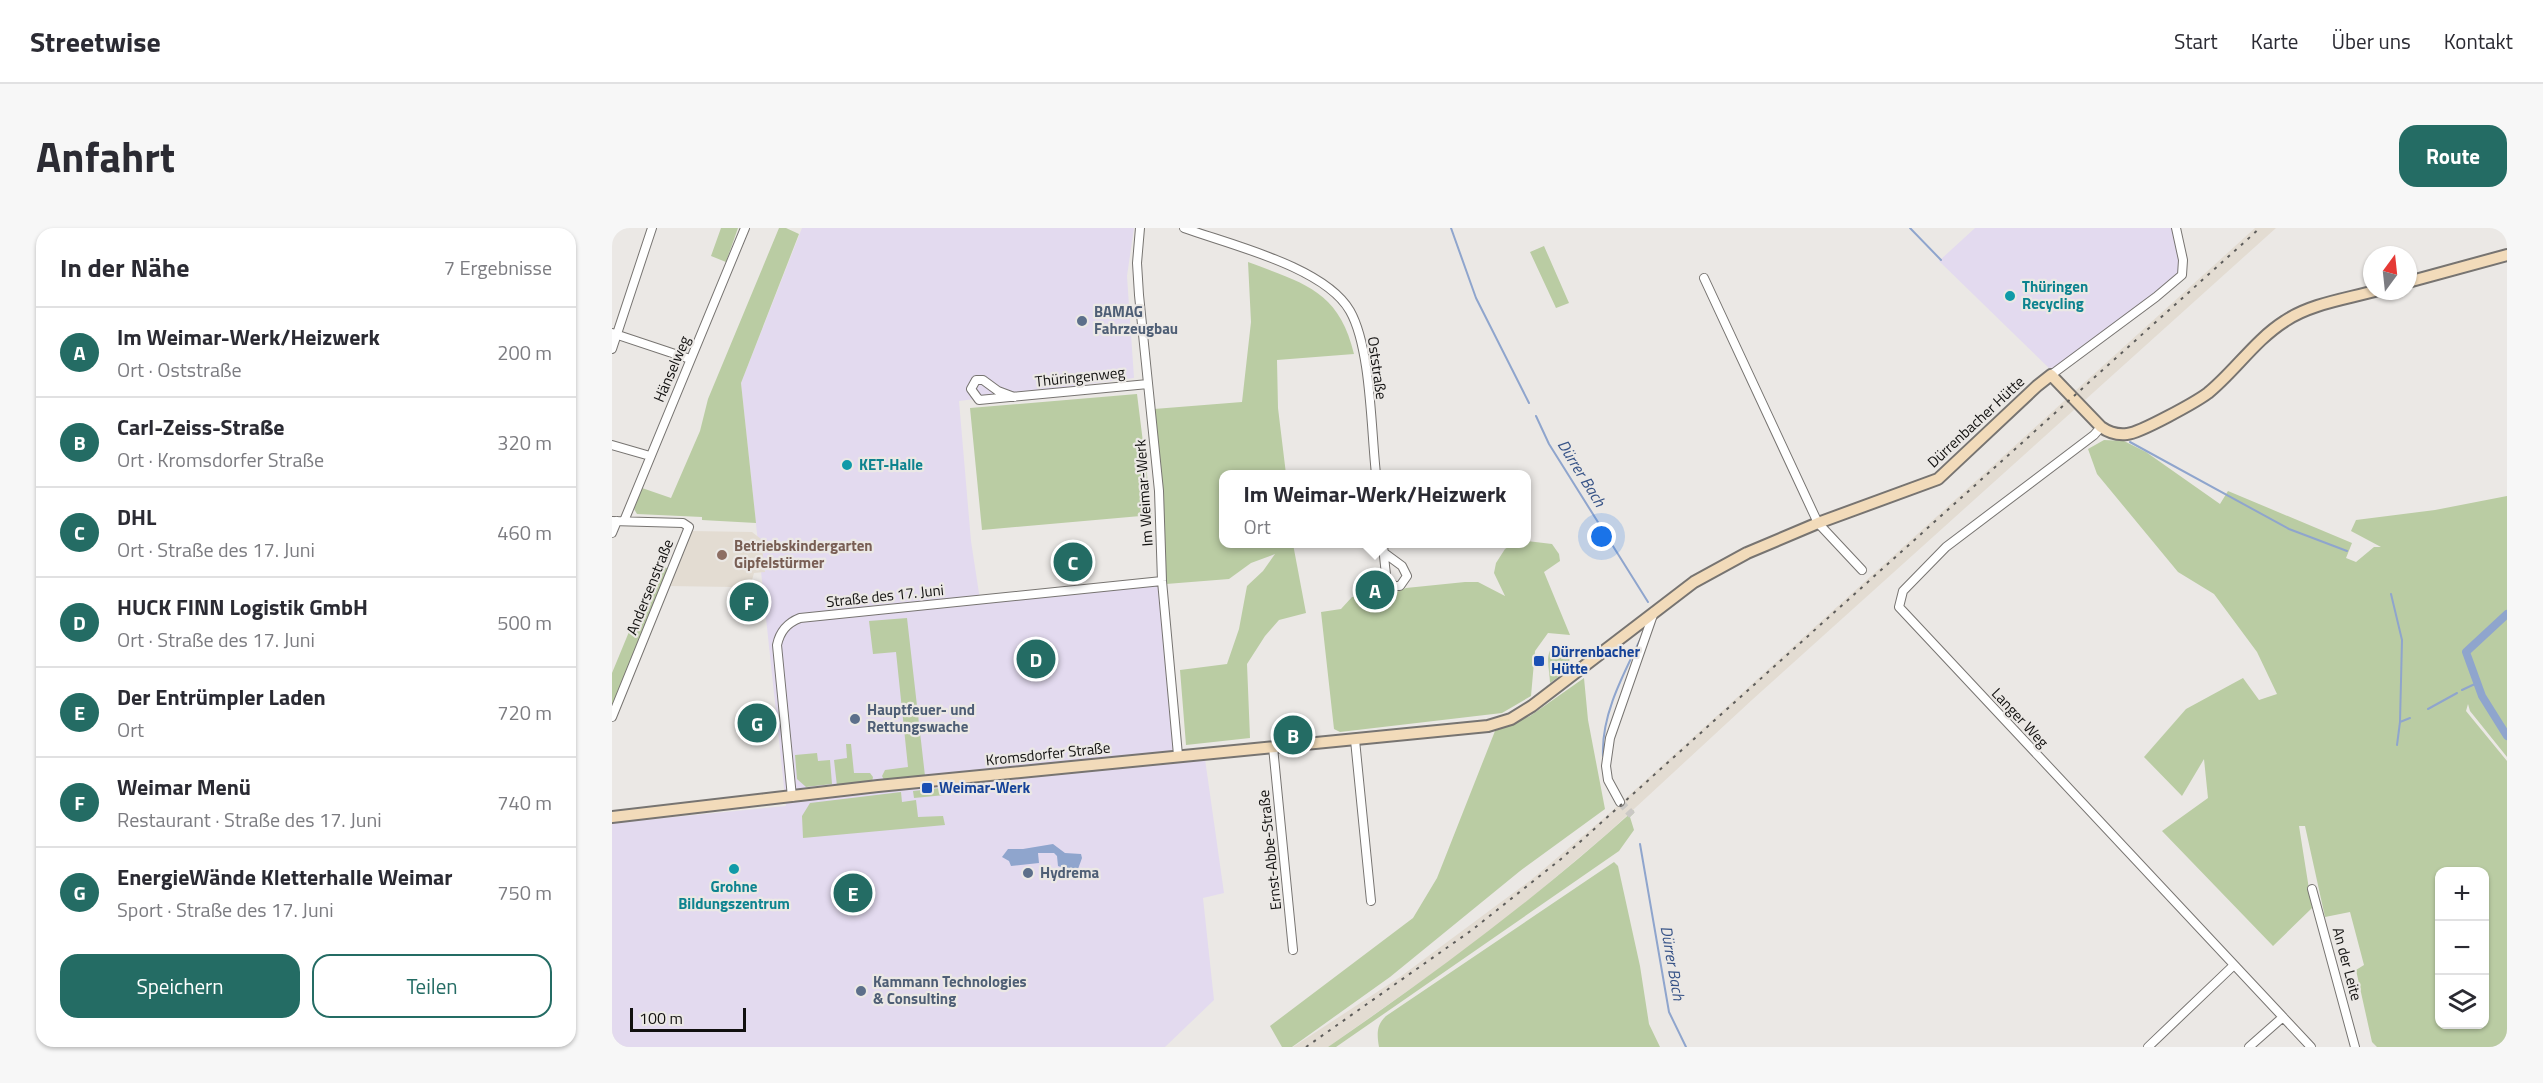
<!DOCTYPE html>
<html lang="de">
<meta charset="utf-8">
<style>
:root{--surface:#fff;--page:#f7f7f7;--text:#2b2b33;--muted:#7c7c81;--line:#e1e1e2;--accent:#246c64}
body{margin:0;font-family:"Titillium Web",sans-serif;background:var(--page);color:var(--text)}
.controls{position:absolute;right:18px;bottom:18px;display:grid;overflow:hidden;border-radius:12px;box-shadow:0 2px 4px #0004}
.controls button{width:54px;height:54px;display:grid;place-items:center;padding:0;border:0;border-bottom:2px solid var(--line);background:var(--surface);color:var(--text);font:30px sans-serif}
.compass{position:absolute;left:1751px;top:18px;width:54px;height:54px;border-radius:50%;background:var(--surface);box-shadow:0 2px 4px #0004;rotate:15deg}
.scale{position:absolute;left:18px;bottom:15px;width:116px;box-sizing:border-box;padding-left:6px;border:3px solid #11100f;border-top:0;font-size:16px;line-height:21px;white-space:nowrap;color:#11100f;-webkit-text-stroke:4px #ebe8e5;paint-order:stroke}
.you{position:absolute;left:990px;top:309px;width:21px;height:21px;margin:-15px;border:4px solid #fff;border-radius:50%;background:#1a73e8;box-shadow:0 0 0 9px #1a73e833}
.badge{display:grid;place-items:center;width:39px;height:39px;border-radius:50%;background:var(--accent);color:#fff;font-size:20px;font-weight:700}
.pin{position:absolute;translate:-50% -50%;border:3px solid #fff;box-shadow:0 2px 6px #0006}
.popup{position:absolute;left:607px;top:242px;width:312px;height:78px;box-sizing:border-box;display:grid;place-content:center;border-radius:12px;background:var(--surface);filter:drop-shadow(0 2px 4px #0005);font-size:20px;white-space:nowrap;color:var(--muted)}
.popup b{font-size:22px;color:var(--text)}
.popup::after{content:'';position:absolute;left:50%;top:100%;margin-left:-12px;border:12px solid transparent;border-top-color:var(--surface)}
.list{margin:0;padding:0;list-style:none}
h2{display:flex;justify-content:space-between;align-items:center;height:78px;margin:0;padding:0 24px;font-size:26px}
h2 small{font-size:20px;font-weight:400;color:var(--muted)}
.list li{display:grid;grid-template-columns:39px 1fr auto;gap:18px;align-items:center;box-sizing:border-box;height:90px;padding:0 24px;border-top:2px solid var(--line)}
.list b{display:block;font-size:22px;white-space:nowrap}
.list p{margin:0;font-size:20px;white-space:nowrap;color:var(--muted)}
.list em{font-size:20px;font-style:normal;color:var(--muted)}
.actions{display:flex;gap:12px;padding:18px 24px}
.actions a{flex:1;padding:14px 0;border:2px solid var(--accent);border-radius:18px;text-align:center;font-size:21px;color:var(--accent)}
.actions .main{background:var(--accent);color:#fff}
.icon{flex:none;width:33px;height:33px;fill:none;stroke:currentColor;stroke-width:2;stroke-linecap:round;stroke-linejoin:round}
.map{position:relative;flex:none;width:1895px;height:819px;overflow:hidden;border-radius:18px}
header{display:flex;align-items:center;gap:36px;box-sizing:border-box;height:84px;padding:0 30px;background:var(--surface);border-bottom:2px solid var(--line)}
header strong{font-size:28px}
nav{display:flex;gap:33px;margin-inline-start:auto;font-size:21px}
.intro{display:flex;align-items:center;justify-content:space-between;box-sizing:border-box;height:144px;padding:0 36px}
h1{margin:0;font-size:42px}
.button{padding:15px 27px;border-radius:18px;background:var(--accent);color:#fff;font-size:21px;font-weight:700}
main{display:flex;gap:36px;padding:0 36px}
aside{flex:1;background:var(--surface);border-radius:18px;box-shadow:0 2px 4px #0004}
.map>svg:first-child{display:block}
.industrial{fill:#e3daef}
.built{fill:#e3dcd2}
.green{fill:#bacca3;fill-rule:evenodd}
.water{fill:#8fa5cd}
.lines{fill:none;stroke-linecap:round;stroke-linejoin:round}
.stream{stroke:#8fa5cd;stroke-width:2}
.canal{stroke:#8fa5cd;stroke-width:8}
.street-tunnel{stroke:#cac8c5;stroke-width:8;stroke-dasharray:8 4;stroke-linecap:butt}
.street-casing{stroke:#777471;stroke-width:10}
.secondary-casing{stroke:#777471;stroke-width:14}
.street{stroke:#fff;stroke-width:8}
.secondary{stroke:#f2dbba;stroke-width:10}
.rail{stroke:#5e5d5b;stroke-width:2;stroke-dasharray:3 6;stroke-linecap:butt}
.culture-dot{fill:#0f9aa8;stroke:#ebe8e5;stroke-width:2}
.service-dot{fill:#5c6f8a;stroke:#ebe8e5;stroke-width:2}
.education-dot{fill:#8d6e63;stroke:#ebe8e5;stroke-width:2}
.transit-dot{fill:#1a4fb4;stroke:#ebe8e5;stroke-width:2}
.labels{text-anchor:middle;stroke-width:4.5;stroke-linejoin:round;paint-order:stroke}
.culture-label{font-size:15px;font-weight:bold;fill:#0d838f;stroke:#ebe8e5;text-anchor:start}
.service-label{font-size:15px;font-weight:bold;fill:#4e5e75;stroke:#ebe8e5;text-anchor:start}
.street-label{font-size:15px;fill:#11100f;stroke:#ebe8e5}
.education-label{font-size:15px;font-weight:bold;fill:#785e54;stroke:#ebe8e5;text-anchor:start}
.transit-label{font-size:15px;font-weight:bold;fill:#164399;stroke:#ebe8e5;text-anchor:start}
.water-label{font-size:16px;font-style:italic;fill:#375387;stroke:#ebe8e5}
</style>
<header>
<strong>Streetwise</strong>
<nav><a>Start</a><a>Karte</a><a>Über uns</a><a>Kontakt</a></nav>
</header>
<div class="intro"><h1>Anfahrt</h1><a class="button">Route</a></div>
<main>
<aside>
<h2>In der Nähe<small>7 Ergebnisse</small></h2>
<ul class="list">
<li><span class="badge">A</span><div><b>Im Weimar-Werk/Heizwerk</b><p>Ort · Oststraße</p></div><em>200 m</em></li>
<li><span class="badge">B</span><div><b>Carl-Zeiss-Straße</b><p>Ort · Kromsdorfer Straße</p></div><em>320 m</em></li>
<li><span class="badge">C</span><div><b>DHL</b><p>Ort · Straße des 17. Juni</p></div><em>460 m</em></li>
<li><span class="badge">D</span><div><b>HUCK FINN Logistik GmbH</b><p>Ort · Straße des 17. Juni</p></div><em>500 m</em></li>
<li><span class="badge">E</span><div><b>Der Entrümpler Laden</b><p>Ort</p></div><em>720 m</em></li>
<li><span class="badge">F</span><div><b>Weimar Menü</b><p>Restaurant · Straße des 17. Juni</p></div><em>740 m</em></li>
<li><span class="badge">G</span><div><b>EnergieWände Kletterhalle Weimar</b><p>Sport · Straße des 17. Juni</p></div><em>750 m</em></li>
</ul>
<div class="actions"><a class="main">Speichern</a><a>Teilen</a></div>
</aside>
<div class="map">
<svg width="1895" height="819" viewBox="0 0 1895 819">
<rect width="100%" height="100%" fill="#ebe8e5"/>
<!-- industrial -->
<path class="industrial" d="M190,0H522L515,48L522,150L347,173L359,313L368,372L550,353L566,527L593,531L612,665L591,670L602,772L553,819H0V595L174,578L129,155Z
M1363,0H1563L1574,49L1444,147L1327,33Z"/>
<!-- built -->
<path class="built" d="M1643,0H1664L1141,471L996,605L918,671L845,728L716,819H681L788,749L920,651L992,590Z
M79,303L140,304L149,311L153,344L142,345L139,356L120,359L56,358Z"/>
<!-- green -->
<path class="green" d="M109,0H126L114,34L99,28Z
M167,0H174L187,6L129,155L144,295L90,292V289L25,286L22,281L30,260L59,270L88,203L96,171Z
M932,18L957,75L944,80L918,24Z
M636,34C691,55 727,62 742,126L665,132L666,180L674,246H612V316H681L694,385L667,392L653,408L635,436L638,510L574,517L568,442L615,436L627,401L635,358L651,343L663,326L639,335L617,351L554,356L542,181L630,174L639,94Z
M525,166L540,287L370,302L358,180Z
M1492,212L1512,213L1534,224L1608,276L1616,263L1740,315L1734,330L1744,334L1762,319H1769L1739,303L1744,292L1823,282L1895,268V529L1858,483L1856,476L1854,483L1895,533V819H1765L1760,814L1744,742L1752,737L1738,684L1713,689L1693,598H1687L1700,680L1661,718L1550,603L1596,570L1592,531L1570,568L1532,529L1574,481L1631,450L1647,472L1665,466L1645,424L1602,366L1566,344L1485,246L1476,221ZM1828,644H1872V796H1828Z
M915,313L940,316L947,326L948,333L932,344L958,407L936,405L923,423L919,468L890,485L728,504L722,501L709,384L729,381L740,369L782,365L794,360L853,354H866L893,368L882,345L884,335L893,321L901,316H915Z
M45,336L60,342L0,489V445Z
M295,390L313,548L272,552L270,548L273,542L296,539L284,424L261,426L257,393Z
M944,416L954,420C964,437 951,446 938,455C938,442 931,424 944,416Z
M972,450L976,492L993,581L908,643L778,749L680,819H670L658,798L801,690L825,650L883,503L918,488Z
M234,516H239L242,545H258L261,549L260,554L225,558L222,532L235,530Z
M205,525L206,533L218,532L220,556L194,559L185,551L183,527Z
M373,555L374,563L302,570L301,563Z
M289,564L290,574L304,572L306,589L331,588L333,597L191,610L190,588L198,575Z
M1022,582V585L1018,589L1022,602L1007,623L724,819H716C822,746 926,669 1022,582Z
M1002,634L1006,638L1028,738L1037,796L1048,819H767C765,807 764,797 774,788Z"/>
<!-- water -->
<path class="water" d="M441,616L453,625L469,626L470,630L466,641L459,643L446,638L445,628L442,625H426L427,635L399,638L397,633L390,629L396,621H411Z"/>
<g class="lines">
<!-- stream -->
<path class="stream" d="M839,0L864,70L917,175
M1298,0L1329,32
M924,188L937,216L1036,374
M1518,214L1677,301L1735,323
M1779,366L1790,412L1788,494L1798,490
M1850,462L1865,455
M1816,481L1845,465
M1785,517L1788,494
M991,528C989,487 1011,447 1029,410
M1028,616L1057,784L1074,819"/>
<!-- canal -->
<path class="canal" d="M1895,386L1854,424L1870,468L1895,508"/>
<!-- street-tunnel -->
<path class="street-tunnel" d="M1008,574L1020,587"/>
<defs>
<path id="street" d="M528,0L525,35L527,67L547,263L550,353L566,527
M572,0C619,17 713,39 738,83C759,120 759,202 764,246
M1092,50L1206,295L1250,342
M0,105L78,131
M0,121L40,0
M1439,147L1544,69L1570,47L1571,32L1564,0
M402,169L386,163L371,152H364L359,161L367,172L536,156
M1489,199L1482,207L1334,319L1291,363L1287,379L1699,819
M0,217L38,228
M0,293L71,295L77,299L0,489
M12,293L133,0
M0,305L5,293
M771,316C772,328 773,341 775,353L783,358H788L795,348L790,338L771,324
M743,512L759,673
M661,519L681,722
M180,569L165,417C168,403 175,395 188,390L550,353
M1008,574L996,552L994,538L998,510L1042,384
M1700,661L1743,819
M1536,819L1622,737
M1637,819L1671,789"/>
<path id="secondary" d="M1796,54L1895,27
M0,589L266,558L876,498L899,491L920,478L1082,354L1135,325L1206,295L1326,251L1425,158L1439,147L1489,199C1496,204 1506,207 1515,206C1528,205 1584,174 1596,165C1623,143 1643,112 1673,93C1698,76 1734,71 1763,63"/>
</defs>
<!-- street casing -->
<use href="#street" class="street-casing"/>
<!-- secondary casing -->
<use href="#secondary" class="secondary-casing"/>
<!-- street -->
<use href="#street" class="street"/>
<!-- secondary -->
<use href="#secondary" class="secondary"/>
<!-- rail -->
<path class="rail" d="M694,819L860,702L949,631L1648,0"/>
</g>
<!-- markers -->
<g class="culture-dot">
<circle cx="1398" cy="68" r="6"/>
<circle cx="235" cy="237" r="6"/>
<circle cx="122" cy="641" r="6"/>
</g>
<g class="service-dot">
<circle cx="470" cy="93" r="6"/>
<circle cx="243" cy="491" r="6"/>
<circle cx="416" cy="645" r="6"/>
<circle cx="249" cy="763" r="6"/>
</g>
<circle class="education-dot" cx="110" cy="327" r="6"/>
<g class="transit-dot">
<rect x="921" y="427" width="12" height="12" rx="3"/>
<rect x="309" y="554" width="12" height="12" rx="3"/>
</g>
<g class="labels">
<!-- culture labels -->
<g class="culture-label">
<text x="1410" y="64">Thüringen<tspan x="1410" dy="17">Recycling</tspan></text>
<text x="247" y="242">KET-Halle</text>
<text x="122" y="664" text-anchor="middle">Grohne<tspan x="122" dy="17">Bildungszentrum</tspan></text>
</g>
<!-- service labels -->
<g class="service-label">
<text x="482" y="89">BAMAG<tspan x="482" dy="17">Fahrzeugbau</tspan></text>
<text x="255" y="487">Hauptfeuer- und<tspan x="255" dy="17">Rettungswache</tspan></text>
<text x="428" y="650">Hydrema</text>
<text x="261" y="759">Kammann Technologies<tspan x="261" dy="17">&amp; Consulting</tspan></text>
</g>
<!-- street labels -->
<g class="street-label">
<text transform="translate(765 140) rotate(82)" y="5">Oststraße</text>
<text transform="translate(60 141) rotate(-67)" y="5">Hänselweg</text>
<text transform="translate(468 149) rotate(-6)" y="5">Thüringenweg</text>
<text transform="translate(1364 194) rotate(-43)" y="5">Dürrenbacher Hütte</text>
<text transform="translate(532 265) rotate(-94)" y="5">Im Weimar-Werk</text>
<text transform="translate(38 359) rotate(-68)" y="5">Andersenstraße</text>
<text transform="translate(273 368) rotate(-6)" y="5">Straße des 17. Juni</text>
<text transform="translate(1408 490) rotate(47)" y="5">Langer Weg</text>
<text transform="translate(436 526) rotate(-6)" y="5">Kromsdorfer Straße</text>
<text transform="translate(658 622) rotate(-96)" y="5">Ernst-Abbe-Straße</text>
<text transform="translate(1735 736) rotate(75)" y="5">An der Leite</text>
</g>
<!-- education labels -->
<g class="education-label">
<text x="122" y="323">Betriebskindergarten<tspan x="122" dy="17">Gipfelstürmer</tspan></text>
</g>
<!-- transit labels -->
<g class="transit-label">
<text x="939" y="429">Dürrenbacher<tspan x="939" dy="17">Hütte</tspan></text>
<text x="327" y="565">Weimar-Werk</text>
</g>
<!-- water labels -->
<g class="water-label">
<text transform="translate(970 245) rotate(58)" y="6">Dürrer Bach</text>
<text transform="translate(1061 735) rotate(80)" y="6">Dürrer Bach</text>
</g>
</g>
</svg>
<div class="controls">
<button>+</button>
<button>−</button>
<button><svg class="icon" aria-label="layers" viewBox="0 0 24 24"><path d="M12 4l9 5-9 5-9-5zM3 14l9 5 9-5"/></svg></button>
</div>
<svg class="compass" viewBox="-18 -18 36 36"><path d="M0-13l5 13h-10z" fill="#e53935"/><path d="M0 13l5-13h-10z" fill="#7c7c81"/></svg>
<div class="scale">100 m</div>
<div class="you"></div>
<div class="pin badge" style="left:763px;top:362px">A</div>
<div class="popup"><b>Im Weimar-Werk/Heizwerk</b>Ort</div>
<div class="pin badge" style="left:681px;top:507px">B</div>
<div class="pin badge" style="left:461px;top:334px">C</div>
<div class="pin badge" style="left:424px;top:431px">D</div>
<div class="pin badge" style="left:241px;top:665px">E</div>
<div class="pin badge" style="left:137px;top:374px">F</div>
<div class="pin badge" style="left:145px;top:495px">G</div>
</div>
</main>
